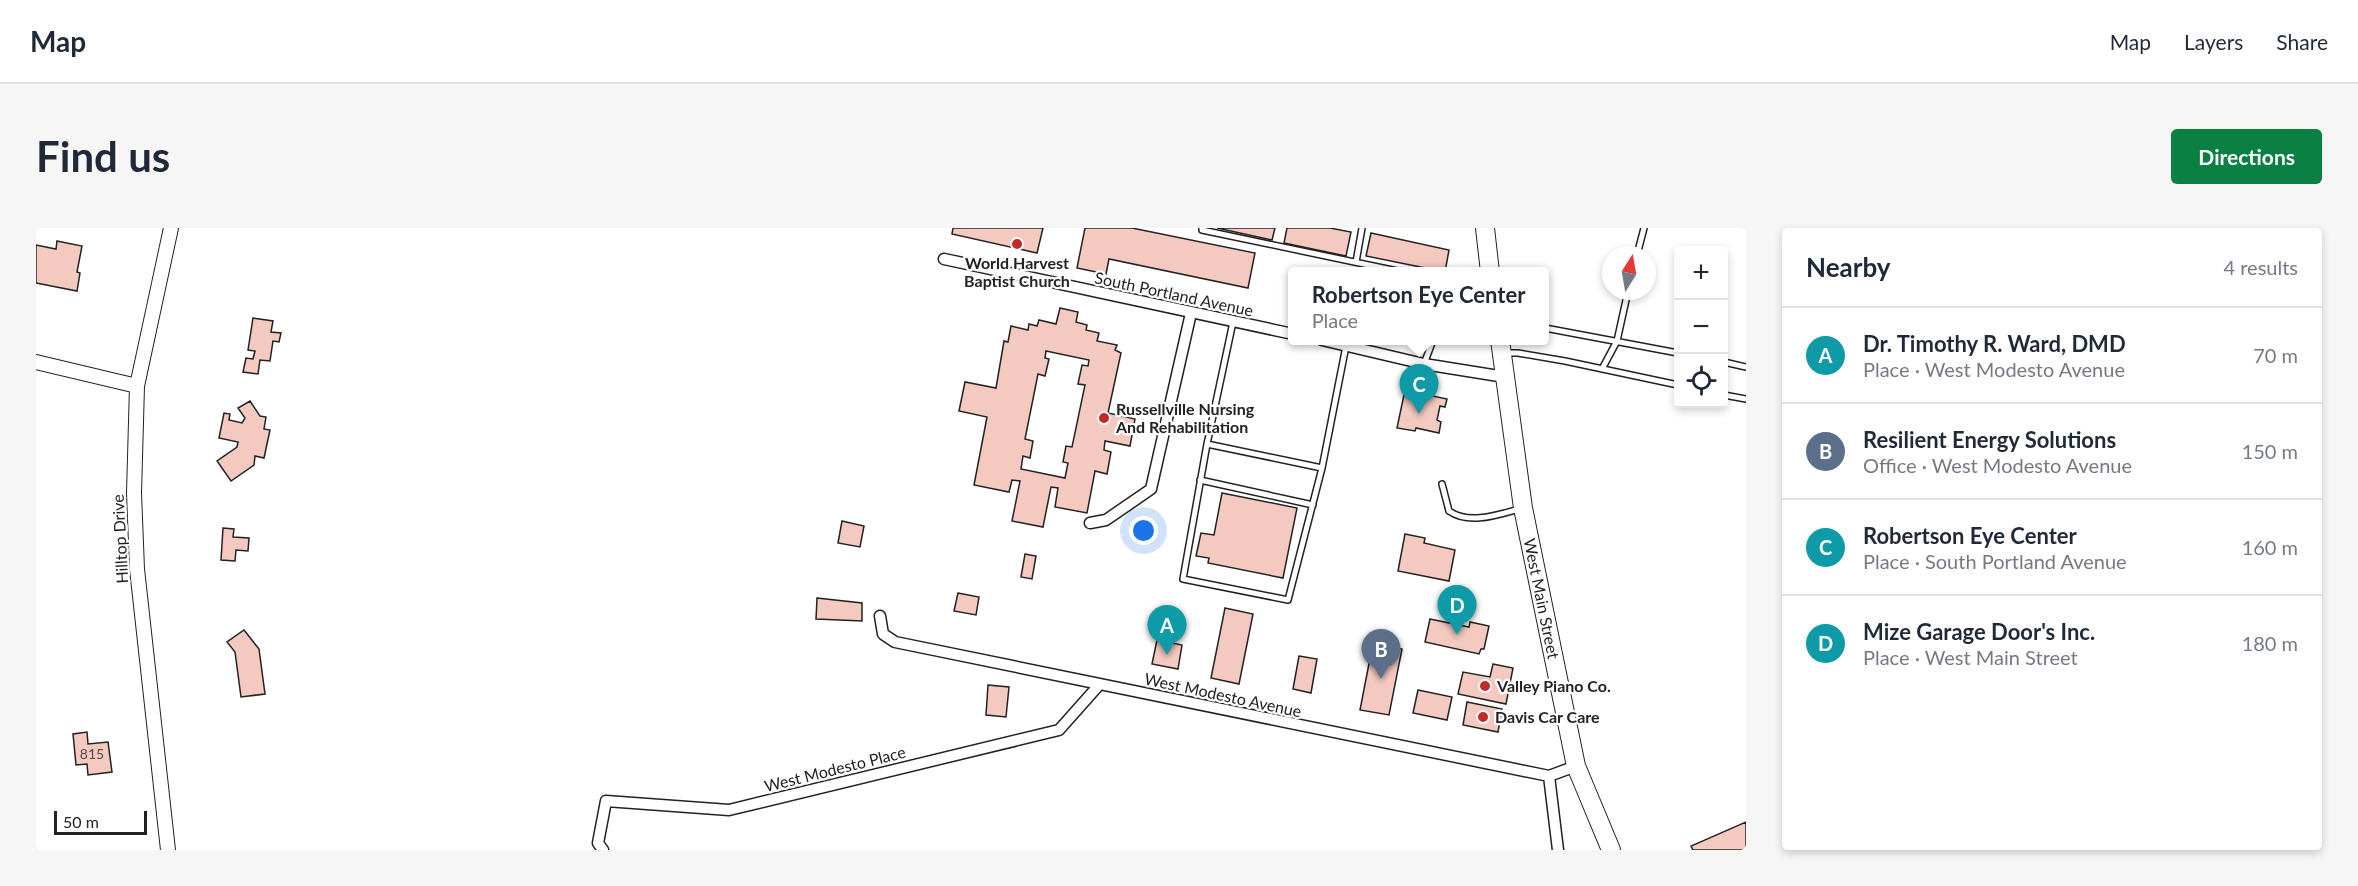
<!DOCTYPE html>
<meta charset="utf-8">
<style>
:root{--surface:#fff;--page:#f6f6f7;--text:#1f2937;--muted:#747a83;--line:#e0e1e3;--accent:#0b8043}
body{margin:0;font-family:Lato,sans-serif;background:var(--page);color:var(--text)}
.controls{position:absolute;right:18px;top:18px;display:grid;overflow:hidden;border-radius:6px;box-shadow:0 3px 9px #0003}
.controls button{width:54px;height:54px;display:grid;place-items:center;padding:0;border:0;border-bottom:2px solid var(--line);background:var(--surface);color:var(--text);font:30px sans-serif}
.compass{position:absolute;left:1566px;top:18px;width:54px;height:54px;border-radius:50%;background:var(--surface);box-shadow:0 3px 9px #0003;rotate:11deg}
.scale{position:absolute;left:18px;bottom:15px;width:93px;box-sizing:border-box;padding-left:6px;border:3px solid #222;border-top:0;font-size:16px;line-height:21px;white-space:nowrap;color:#222;-webkit-text-stroke:4px #fff;paint-order:stroke}
.you{position:absolute;left:1108px;top:303px;width:21px;height:21px;margin:-15px;border:4px solid #fff;border-radius:50%;background:#1a73e8;box-shadow:0 0 0 9px #1a73e833}
.badge{display:grid;place-items:center;width:39px;height:39px;border-radius:50%;background:var(--accent);color:#fff;font-size:20px;font-weight:700}
.pin{position:absolute;translate:-50% -50px;filter:drop-shadow(0 2px 3px #0008)}
.pin::after{content:'';position:absolute;top:32px;width:21px;height:18px;background:inherit;clip-path:polygon(0 0,100% 0,50% 100%)}
.popup{position:absolute;left:1252px;top:39px;width:261px;height:78px;box-sizing:border-box;display:grid;place-content:center;border-radius:6px;background:var(--surface);filter:drop-shadow(0 2px 4px #0005);font-size:20px;white-space:nowrap;color:var(--muted)}
.popup b{font-size:22px;color:var(--text)}
.popup::after{content:'';position:absolute;left:50%;top:100%;margin-left:-12px;border:12px solid transparent;border-top-color:var(--surface)}
.list{margin:0;padding:0;list-style:none}
h2{display:flex;justify-content:space-between;align-items:center;height:78px;margin:0;padding:0 24px;font-size:26px}
h2 small{font-size:20px;font-weight:400;color:var(--muted)}
.list li{display:grid;grid-template-columns:39px 1fr auto;gap:18px;align-items:center;box-sizing:border-box;height:96px;padding:0 24px;border-top:2px solid var(--line)}
.list b{display:block;font-size:22px;white-space:nowrap}
.list p{margin:0;font-size:20px;white-space:nowrap;color:var(--muted)}
.list em{font-size:20px;font-style:normal;color:var(--muted)}
.icon{flex:none;width:33px;height:33px;fill:none;stroke:currentColor;stroke-width:2;stroke-linecap:round;stroke-linejoin:round}
.map{position:relative;flex:none;width:1710px;height:622px;overflow:hidden;border-radius:6px}
header{display:flex;align-items:center;gap:36px;box-sizing:border-box;height:84px;padding:0 30px;background:var(--surface);border-bottom:2px solid var(--line)}
header strong{font-size:28px}
nav{display:flex;gap:33px;margin-inline-start:auto;font-size:21px}
.intro{display:flex;align-items:center;justify-content:space-between;box-sizing:border-box;height:144px;padding:0 36px}
h1{margin:0;font-size:42px}
.button{padding:15px 27px;border-radius:6px;background:var(--accent);color:#fff;font-size:21px;font-weight:700}
main{display:flex;gap:36px;padding:0 36px}
aside{flex:1;background:var(--surface);border-radius:6px;box-shadow:0 3px 9px #0003}
.map>svg:first-child{display:block}
.building{fill:#f3c9c0;stroke:#222;stroke-width:1.5;fill-rule:evenodd}
.lines{fill:none;stroke-linecap:round;stroke-linejoin:round}
.service-casing{stroke:#222;stroke-width:8}
.minor-casing{stroke:#222;stroke-width:13}
.tertiary-casing{stroke:#222;stroke-width:16}
.primary-casing{stroke:#222;stroke-width:20}
.service{stroke:#fff;stroke-width:5}
.minor{stroke:#fff;stroke-width:10}
.tertiary{stroke:#fff;stroke-width:14}
.primary{stroke:#fff;stroke-width:18}
.poi-dot{fill:#c62828;stroke:#fff;stroke-width:2}
.labels{text-anchor:middle;stroke-width:4.5;stroke-linejoin:round;paint-order:stroke}
.number-label{font-size:14px;fill:#564c4a}
.poi-label{font-size:16px;font-weight:bold;fill:#222;stroke:#fff;text-anchor:start}
.street-label{font-size:16px;fill:#222;stroke:#fff}
</style>
<header>
<strong>Map</strong>
<nav><a>Map</a><a>Layers</a><a>Share</a></nav>
</header>
<div class="intro"><h1>Find us</h1><a class="button">Directions</a></div>
<main>
<div class="map">
<svg width="1710" height="622" viewBox="0 0 1710 622">
<rect width="100%" height="100%" fill="#fff"/>
<!-- building -->
<path class="building" d="M917,0H1007L1001,25L916,6Z
M1049,0H1096L1219,25L1212,60L1073,31L1070,46L1041,40Z
M1181,0H1239L1236,12Z
M1251,0H1294L1315,4L1310,28L1248,15Z
M1335,5L1413,22L1409,44L1330,28Z
M21,13L46,18L41,44L44,45L41,63L0,55V17L20,21Z
M1024,80L1042,84L1040,94L1051,97L1050,102L1063,105L1061,113L1081,117L1079,122L1085,125L1072,185L1099,191L1094,218L1069,213L1068,222L1075,224L1071,246L1059,243L1051,285L1019,279L1022,260L1015,259L1007,299L976,293L984,253L976,252L973,264L938,257L951,189L923,183L929,154L960,160L968,113L972,114L975,98L992,102L993,96L1001,98L1003,92L1020,96ZM1010,123L1053,132L1052,138L1046,137L1042,156L1049,157L1036,219L1030,218L1027,234L1032,235L1029,250L985,241L987,228L994,230L997,213L989,211L1002,146L1009,148L1013,131L1009,130Z
M217,90L237,93L235,104L245,105L243,114L237,113L234,133L224,132L222,146L207,144L210,130L217,131L219,123L212,122Z
M1369,162L1411,171L1409,179L1404,178L1401,192L1405,194L1403,205L1380,200L1379,203L1361,200Z
M214,173L224,188L230,189L228,201L234,202L228,230L219,228L218,237L195,253L181,233L201,219L202,214L183,210L188,185L194,186L193,192L206,195L209,190L202,180Z
M1186,265L1261,280L1247,350L1172,335L1173,330L1160,328L1165,305L1178,307Z
M806,293L828,298L824,319L802,315Z
M187,300L198,301L197,309L213,310L212,323L200,322L199,333L185,332Z
M1369,306L1389,310L1388,315L1419,322L1413,353L1362,343Z
M989,326L1000,328L996,351L985,349Z
M922,365L943,369L940,387L918,383Z
M781,370L826,375V393L780,391Z
M1189,380L1217,386L1203,456L1175,450Z
M1394,391L1433,399L1434,394L1453,398L1448,421H1445L1443,426L1389,414Z
M208,402L223,421L229,466L205,469L199,424L191,414Z
M1121,412L1146,417L1142,441L1116,436Z
M1337,415L1366,421L1353,487L1324,482Z
M1263,428L1281,431L1275,465L1257,461Z
M1457,436L1477,440L1470,476L1422,466L1427,444L1454,449Z
M952,457L973,459L970,489L950,487Z
M1382,462L1416,469L1411,492L1377,485Z
M1431,474L1466,481L1462,504L1427,497Z
M51,504L52,516L72,514L76,544L52,547L51,536L40,537L37,506Z
M1710,594V622H1657L1655,618Z"/>
<g class="lines">
<defs>
<path id="service" d="M1166,0V2L1366,44
M1601,27L1608,0
M1320,34L1326,0
M1197,94L1171,216L1147,351L1252,372L1286,240L1310,118
M1509,100L1642,125
M1470,125H1482L1529,133L1642,157
M1688,134L1710,139
M1388,136L1397,112
M1566,141L1581,113L1592,63
M1688,167L1710,171
M1171,216L1286,240
M1164,252L1277,277
M1406,256L1413,283C1433,297 1461,287 1483,281"/>
<path id="minor" d="M908,31L1257,106
M1286,112L1388,136L1469,149
M1054,295L1070,292L1115,261L1155,85
M844,388L847,406L859,414L1513,548L1540,538
M1513,548L1522,622
M567,622L562,615L570,573L693,582L1023,502L1063,457"/>
<path id="tertiary" d="M0,134L101,158
M132,622L101,341L98,265L101,158L135,0"/>
<g id="primary">
<path d="M1449,0L1454,44"/>
<path id="s1" d="M1464,112L1487,280L1540,538L1575,622"/>
</g>
</defs>
<!-- service casing -->
<use href="#service" class="service-casing"/>
<!-- minor casing -->
<use href="#minor" class="minor-casing"/>
<!-- tertiary casing -->
<use href="#tertiary" class="tertiary-casing"/>
<!-- primary casing -->
<use href="#primary" class="primary-casing"/>
<!-- service -->
<use href="#service" class="service"/>
<!-- minor -->
<use href="#minor" class="minor"/>
<!-- tertiary -->
<use href="#tertiary" class="tertiary"/>
<!-- primary -->
<use href="#primary" class="primary"/>
</g>
<!-- markers -->
<g class="poi-dot">
<circle cx="981" cy="16" r="6"/>
<circle cx="1068" cy="190" r="6"/>
<circle cx="1449" cy="458" r="6"/>
<circle cx="1447" cy="489" r="6"/>
</g>
<g class="labels">
<!-- number labels -->
<g class="number-label">
<text x="56" y="531">815</text>
</g>
<!-- poi labels -->
<g class="poi-label">
<text x="981" y="41" text-anchor="middle">World Harvest<tspan x="981" dy="18">Baptist Church</tspan></text>
<text x="1080" y="187">Russellville Nursing<tspan x="1080" dy="18">And Rehabilitation</tspan></text>
<text x="1461" y="464">Valley Piano Co.</text>
<text x="1459" y="495">Davis Car Care</text>
</g>
<!-- street labels -->
<g class="street-label">
<text transform="translate(1138 66) rotate(12)" y="6">South Portland Avenue</text>
<text transform="translate(84 311) rotate(-93)" y="6">Hilltop Drive</text>
<text dy="6" stroke="none"><textPath href="#s1" startOffset="262">West Main Street</textPath></text>
<text transform="translate(1187 467) rotate(12)" y="6">West Modesto Avenue</text>
<text transform="translate(799 541) rotate(-14)" y="6">West Modesto Place</text>
</g>
</g>
</svg>
<div class="controls">
<button>+</button>
<button>−</button>
<button><svg class="icon" aria-label="locate" viewBox="0 0 24 24"><circle cx="12" cy="12" r="6"/><path d="M12 2v4M12 18v4M2 12h4M18 12h4"/></svg></button>
</div>
<svg class="compass" viewBox="-18 -18 36 36"><path d="M0-13l5 13h-10z" fill="#e53935"/><path d="M0 13l5-13h-10z" fill="#747a83"/></svg>
<div class="scale">50 m</div>
<div class="you"></div>
<div class="pin badge" style="left:1131px;top:427px;background:#0f9aa8">A</div>
<div class="pin badge" style="left:1345px;top:451px;background:#5c6f8a">B</div>
<div class="pin badge" style="left:1383px;top:186px;background:#0f9aa8">C</div>
<div class="popup"><b>Robertson Eye Center</b>Place</div>
<div class="pin badge" style="left:1421px;top:407px;background:#0f9aa8">D</div>
</div>
<aside>
<h2>Nearby<small>4 results</small></h2>
<ul class="list">
<li><span class="badge" style="background:#0f9aa8">A</span><div><b>Dr. Timothy R. Ward, DMD</b><p>Place · West Modesto Avenue</p></div><em>70 m</em></li>
<li><span class="badge" style="background:#5c6f8a">B</span><div><b>Resilient Energy Solutions</b><p>Office · West Modesto Avenue</p></div><em>150 m</em></li>
<li><span class="badge" style="background:#0f9aa8">C</span><div><b>Robertson Eye Center</b><p>Place · South Portland Avenue</p></div><em>160 m</em></li>
<li><span class="badge" style="background:#0f9aa8">D</span><div><b>Mize Garage Door's Inc.</b><p>Place · West Main Street</p></div><em>180 m</em></li>
</ul>
</aside>
</main>
